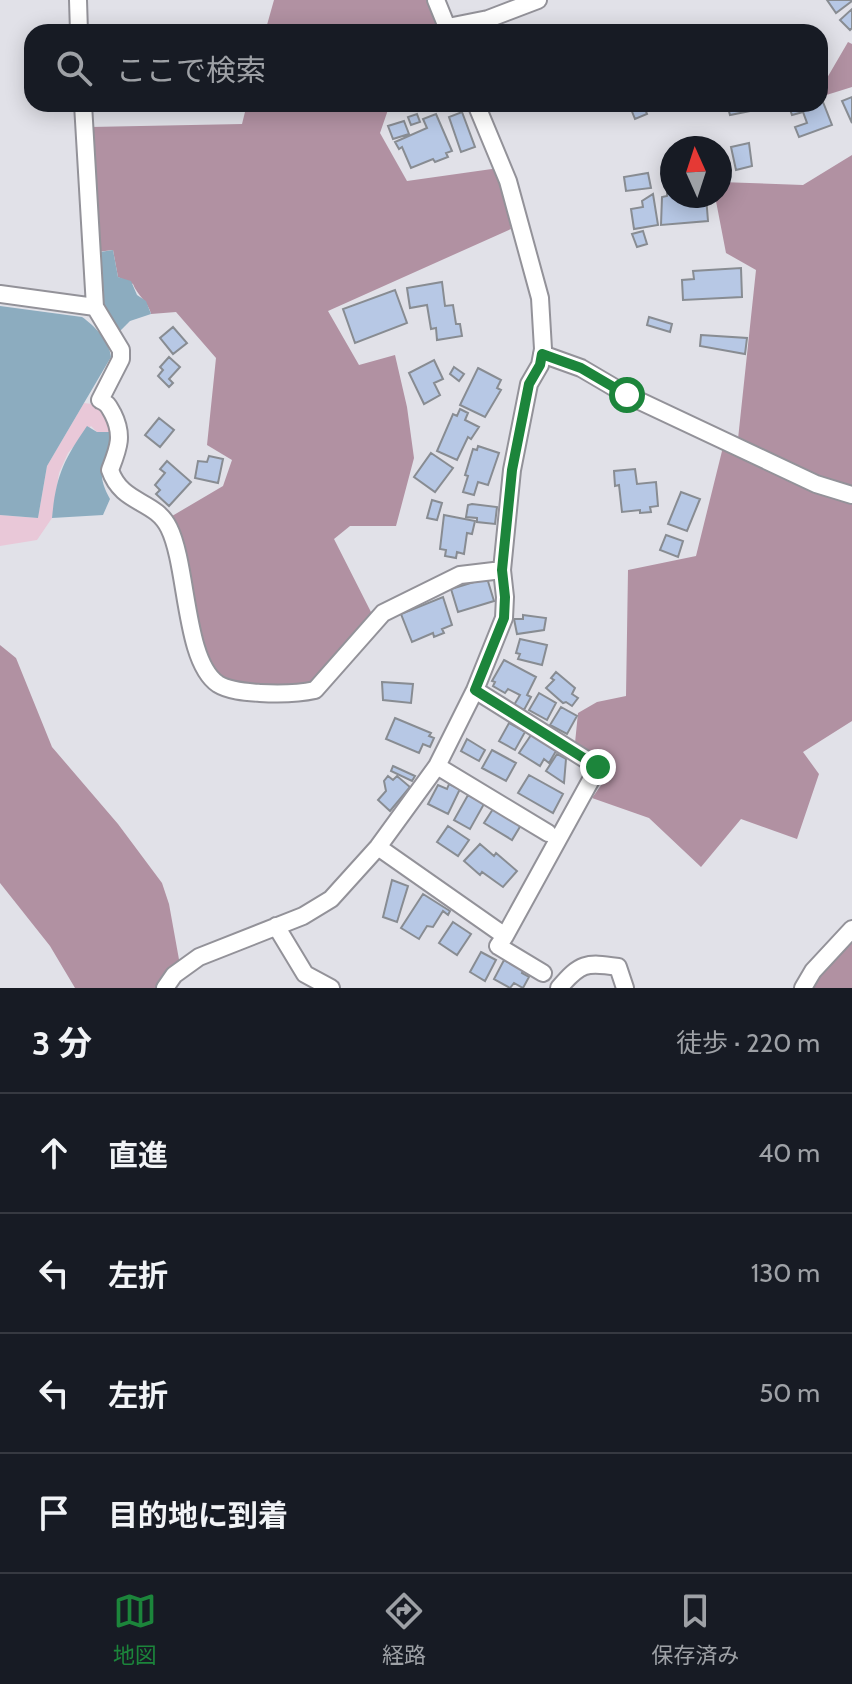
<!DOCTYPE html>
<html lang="ja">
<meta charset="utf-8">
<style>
:root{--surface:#171b24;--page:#20242c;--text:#f1f3f6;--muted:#9ea1a6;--line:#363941;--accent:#1c853b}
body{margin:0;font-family:Cabin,"Noto Sans JP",sans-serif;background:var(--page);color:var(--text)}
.compass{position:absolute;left:660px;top:136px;width:72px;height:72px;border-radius:50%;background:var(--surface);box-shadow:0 4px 20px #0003;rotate:357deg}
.stop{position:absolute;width:24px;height:24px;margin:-18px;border:6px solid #1c853b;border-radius:50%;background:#fff}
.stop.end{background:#1c853b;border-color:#fff;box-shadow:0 2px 8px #0008}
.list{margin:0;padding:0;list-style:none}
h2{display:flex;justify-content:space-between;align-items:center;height:104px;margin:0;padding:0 32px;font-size:34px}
h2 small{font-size:26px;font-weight:400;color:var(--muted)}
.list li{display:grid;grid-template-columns:52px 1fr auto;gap:24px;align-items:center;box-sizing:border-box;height:120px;padding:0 32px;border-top:2px solid var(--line)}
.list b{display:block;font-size:30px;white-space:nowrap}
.list em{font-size:26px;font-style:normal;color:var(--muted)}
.icon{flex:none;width:44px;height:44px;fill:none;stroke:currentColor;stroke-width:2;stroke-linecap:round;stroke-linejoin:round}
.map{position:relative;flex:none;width:852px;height:988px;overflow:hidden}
.search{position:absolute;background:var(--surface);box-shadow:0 4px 20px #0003;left:24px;right:24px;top:24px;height:88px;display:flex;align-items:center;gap:20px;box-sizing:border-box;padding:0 28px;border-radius:24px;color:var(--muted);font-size:30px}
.sheet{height:584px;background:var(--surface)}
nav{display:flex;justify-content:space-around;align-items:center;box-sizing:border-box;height:112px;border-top:2px solid var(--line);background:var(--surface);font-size:22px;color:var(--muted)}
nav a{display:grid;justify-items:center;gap:4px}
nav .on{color:var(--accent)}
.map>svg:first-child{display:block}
.green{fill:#e9c8d8}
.forest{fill:#b191a2}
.water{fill:#8cacbf}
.building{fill:#b7c8e5;stroke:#888c92;stroke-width:2}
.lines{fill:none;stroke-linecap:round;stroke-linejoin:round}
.minor-casing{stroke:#939299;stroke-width:20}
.minor{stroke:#fff;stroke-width:16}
.route{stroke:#1c853b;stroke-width:10}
</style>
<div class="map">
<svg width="852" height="988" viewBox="0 0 852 988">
<rect width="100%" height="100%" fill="#e1e1e8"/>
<!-- green -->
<path class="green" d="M84,403L100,405L113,432H97L91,426L68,453L59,473L52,518L37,540L0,546V515L38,518L47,466Z"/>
<!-- forest -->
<path class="forest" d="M274,0H428L442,31L265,32Z
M848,42L852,44V87L820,97V90Z
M247,104H390L380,133L407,181L499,168L511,229L328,311L359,365L395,355L407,407L414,458L396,526H350L334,539L374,618L309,687H235L208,668L167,519L223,486L232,460L207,445L216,358L176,312L151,314C149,303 137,295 133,284L118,277L113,250L97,252L90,127L242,124Z
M852,155V490L844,489L738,439L756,270L726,253L715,196H720V182L803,185Z
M723,447L852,500V721L803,752L819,774L797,839L741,819L701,867L649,818L592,798L614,767L575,743L578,713L597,702L626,696L628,570L696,556Z
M0,645L16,658L52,747L118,824L162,883L169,904L180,965L160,988H75L50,946L0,883Z
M852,936V988H810Z"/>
<!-- water -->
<path class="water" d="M113,250L118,277L131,281L137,295L146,301L151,314L130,321L119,332L103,304L100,252Z
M0,306L82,317C94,325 110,342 111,357L47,466L38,518L0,515Z
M87,426L97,432H113C111,464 91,465 110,499L103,515L52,518C56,476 63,461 87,426Z"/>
<!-- building -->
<path class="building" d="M827,0H852V1L836,13Z
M852,9V28L850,30L840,20Z
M852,97V123L842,101Z
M823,102L832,125L799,137L795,127L807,123L803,112L792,115L788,104H807L809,108Z
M92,104H114V110L92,111Z
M629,104H643L647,114L635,119Z
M727,104H769L770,107L730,115Z
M462,112L475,147L461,152L449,117Z
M417,114L420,122L411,125L408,117Z
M436,114L452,151L446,153L448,157L435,162L433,159L411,168L402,147L399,149L395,142L427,128L423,119Z
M404,121L409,134L393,139L388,126Z
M749,143L752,166L736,170L731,147Z
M648,173L651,188L626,191L624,177Z
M672,190V196H706L708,221L661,225L662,197L667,196V191Z
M653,194L658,225L634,229L631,209L643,207L642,201Z
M643,231L647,244L637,247L632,234Z
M741,268L742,297L683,300L682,280L694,279L693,271Z
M442,282L445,306L453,305L456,324H460L462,336L437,340L436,328L431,329L427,305L410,308L407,288Z
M395,290L407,323L355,343L343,309Z
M649,317L672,324L670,332L647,325Z
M173,327L187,343L173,354L160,338Z
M701,335L747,338L745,354L700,346Z
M169,357L180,367L169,379L173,383L169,387L158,376L163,370L160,367Z
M434,360L443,379L434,383L440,395L424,404L409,373Z
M454,367L464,374L459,381L450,374Z
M478,368L501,380L497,388L501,390L485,417L460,405Z
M460,409L468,413L465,420L479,427L471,439L468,437L457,460L437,451L453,414L457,416Z
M159,418L174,430L160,447L145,435Z
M478,446L499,453L488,485L478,482L474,495L463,492L468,476L465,475L473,449L477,450Z
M431,453L453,468L435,492L414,477Z
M209,456L223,459L218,483L195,478L198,461L207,462Z
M167,461L191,482L169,506L156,494L160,490L155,485L165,473L160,469Z
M635,469L637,484L656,482L658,506L650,507L651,512L640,513V510L622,512L619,485L615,486L614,471Z
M681,492L700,499L687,531L668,524Z
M432,500L442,503L437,520L427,518Z
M472,504L497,507L495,524L477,522V518L466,517L468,505Z
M444,515L475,521L472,534L467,533L464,554L457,552L456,558L445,556L446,550L440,549Z
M666,535L683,541L678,557L660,550Z
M487,578L494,601L458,612L451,589Z
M443,597L452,625L442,629L444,633L434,637L433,633L412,642L401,614Z
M523,615L546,618L544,630L517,634L514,619H523Z
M520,639L547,645L542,665L518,659L520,654L516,653Z
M504,660L536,677L527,695L531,697L524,710L514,705L520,695L508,689L505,693L493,686L495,682L492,681Z
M556,672L575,688L572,694L578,698L572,706L566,702L563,703L546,688L554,680L551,678Z
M382,682L413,684L411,703L383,700Z
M539,693L556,703L547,720L529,710Z
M561,707L577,716L567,734L550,725Z
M395,718L431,733L429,736L434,738L430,747L423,744L419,753L386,739Z
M509,723L525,732L515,750L499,741Z
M531,735L556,751L549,763L544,759L540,766L519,753Z
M467,739L485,750L479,761L461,751Z
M492,750L516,763L506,781L482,768Z
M557,754L566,759L564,783L546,771Z
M393,766L415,776L412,781L391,771Z
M529,775L563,794L553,813L518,793Z
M388,776L393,780L397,776L410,787L390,811L378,800L386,791L384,781Z
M449,784L460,789L448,814L428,804L438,785L447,789Z
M468,795L484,804L470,829L454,820Z
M493,809L521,825L512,840L484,823Z
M448,826L469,840L458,856L437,842Z
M480,844L494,856L496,853L517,871L503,887L482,872L480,875L464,861Z
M392,880L408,886L397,922L383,917Z
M423,894L450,911L448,915L443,911L433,927L427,926L419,939L401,928Z
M453,922L471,934L457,955L439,943Z
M481,952L496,960L485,981L470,972Z
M504,960L523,970L522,973L529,977L523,988L514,983L510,988L494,979Z"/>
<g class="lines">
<defs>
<path id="minor" d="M78,0L79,32
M436,0L449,32
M448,27L488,19L538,0
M83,104L95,307
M0,294L95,307L121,350V359L100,400C108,403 109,407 113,414C124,436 118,449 110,470C122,505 155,499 169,528C188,566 184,661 218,684C229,691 247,692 260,693C278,694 297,694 315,690L383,613L460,575L502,570
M542,354L581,368L627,395L816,484L852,495
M437,766L548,833
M378,847L505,936L598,767L475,690
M276,926L305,974L331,988
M505,936L498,946L543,973
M165,988L174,975L199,957L303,916L331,899L378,847L437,766L475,690L504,618L505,597L502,570L512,470L529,384L540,365L543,349L540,298L508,181L476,104
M559,988C580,963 586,962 618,967L625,988
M803,988L813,971L852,929"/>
</defs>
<!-- minor casing -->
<use href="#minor" class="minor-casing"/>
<!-- minor -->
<use href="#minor" class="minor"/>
</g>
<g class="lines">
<!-- route -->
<path class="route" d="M598,767L475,690L504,618L505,597L502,570L512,470L529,384L540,365L542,354L581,368L627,395"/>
</g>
</svg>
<svg class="compass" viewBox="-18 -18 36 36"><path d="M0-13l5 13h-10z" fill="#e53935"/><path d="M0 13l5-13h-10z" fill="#9ea1a6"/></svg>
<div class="stop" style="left:627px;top:395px"></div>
<div class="stop end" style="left:598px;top:767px"></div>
<div class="search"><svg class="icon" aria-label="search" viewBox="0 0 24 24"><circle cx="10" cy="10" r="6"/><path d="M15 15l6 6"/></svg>ここで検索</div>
</div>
<section class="sheet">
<h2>3 分<small>徒歩 · 220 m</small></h2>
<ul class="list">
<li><svg class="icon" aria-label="ahead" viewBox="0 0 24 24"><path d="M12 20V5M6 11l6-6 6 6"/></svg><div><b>直進</b></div><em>40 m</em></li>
<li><svg class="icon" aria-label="left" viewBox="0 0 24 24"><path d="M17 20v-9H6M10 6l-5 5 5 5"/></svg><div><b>左折</b></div><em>130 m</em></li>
<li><svg class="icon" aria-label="left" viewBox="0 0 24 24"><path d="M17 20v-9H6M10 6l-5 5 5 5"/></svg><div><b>左折</b></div><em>50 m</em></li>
<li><svg class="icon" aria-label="arrive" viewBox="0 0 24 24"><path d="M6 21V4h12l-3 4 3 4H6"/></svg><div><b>目的地に到着</b></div></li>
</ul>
</section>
<nav>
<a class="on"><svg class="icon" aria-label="map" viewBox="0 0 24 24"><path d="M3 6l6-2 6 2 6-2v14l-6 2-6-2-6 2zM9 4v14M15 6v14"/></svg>地図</a>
<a><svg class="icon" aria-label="directions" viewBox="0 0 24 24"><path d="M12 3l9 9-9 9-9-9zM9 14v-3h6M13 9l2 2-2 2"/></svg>経路</a>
<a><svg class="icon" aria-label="saved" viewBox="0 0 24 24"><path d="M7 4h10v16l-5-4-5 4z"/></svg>保存済み</a>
</nav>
